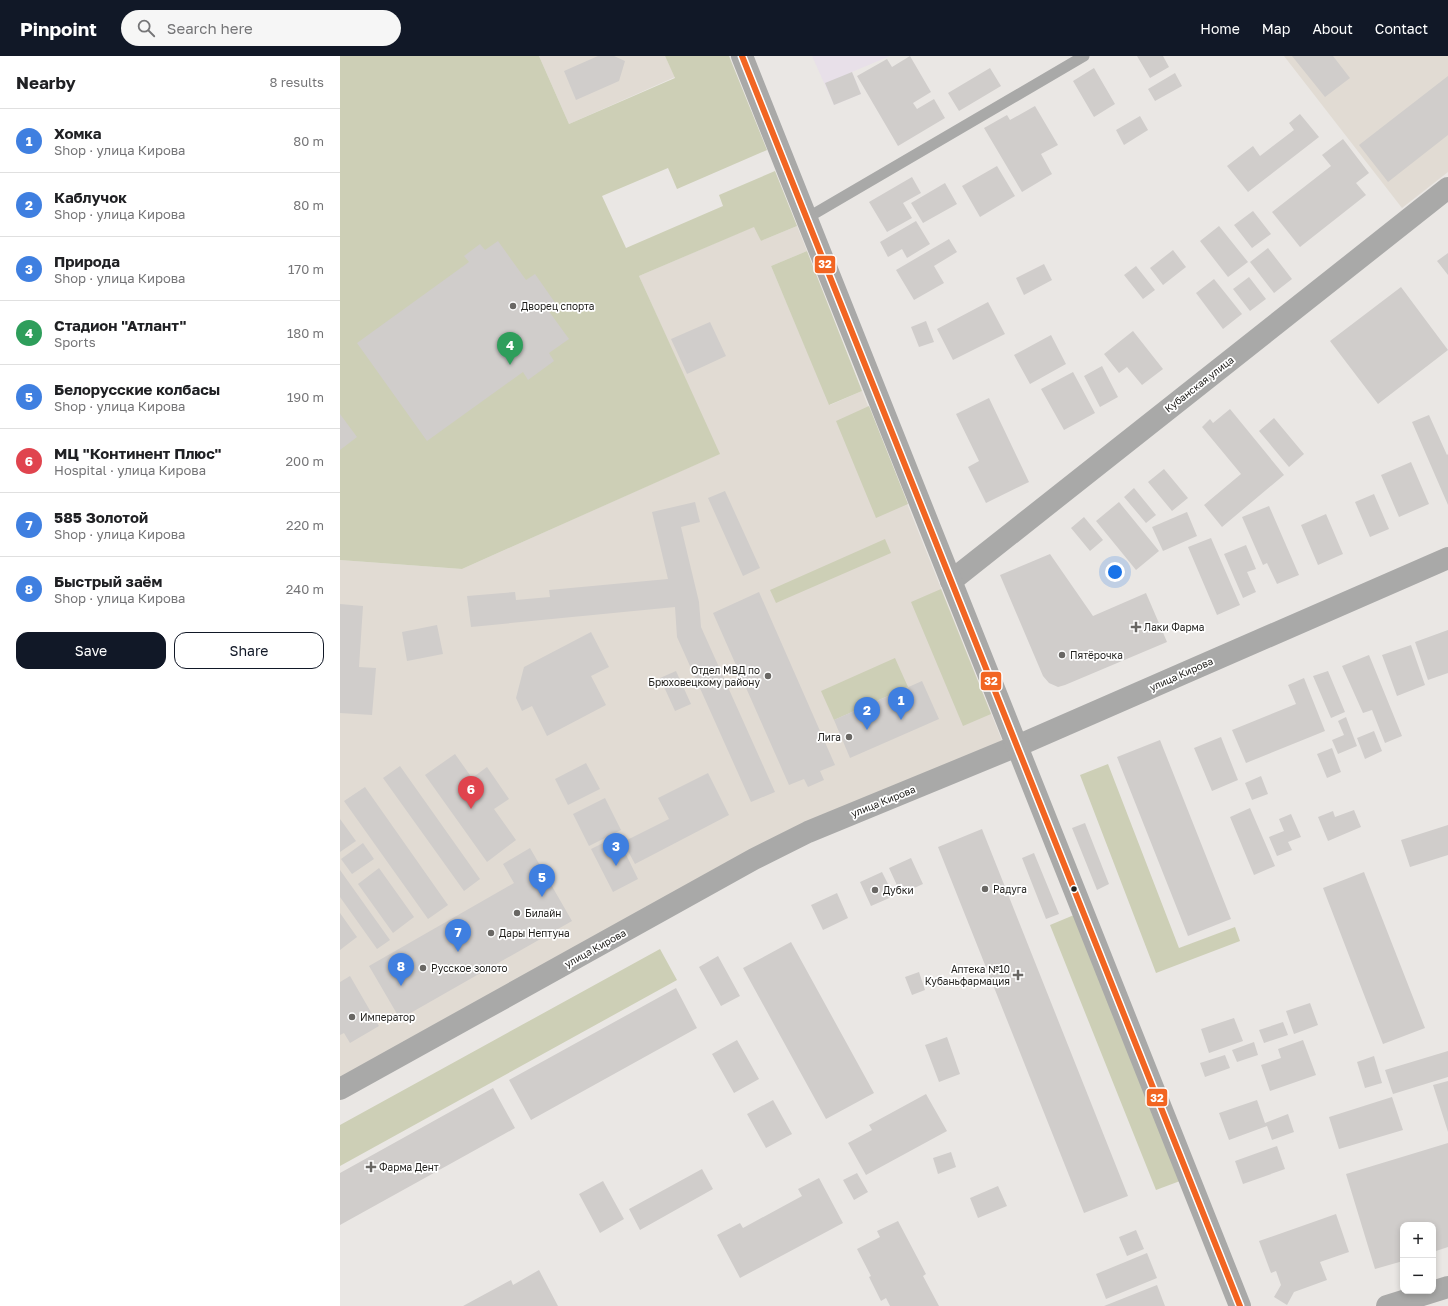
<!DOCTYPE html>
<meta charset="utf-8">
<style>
:root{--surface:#fff;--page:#f6f6f6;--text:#202124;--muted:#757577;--line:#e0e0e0;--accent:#111827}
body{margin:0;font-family:"Golos Text",sans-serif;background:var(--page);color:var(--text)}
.controls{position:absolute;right:12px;bottom:12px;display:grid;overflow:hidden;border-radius:8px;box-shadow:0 2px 6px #0003}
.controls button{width:36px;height:36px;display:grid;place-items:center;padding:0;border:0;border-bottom:1px solid var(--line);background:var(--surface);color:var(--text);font:20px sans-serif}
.you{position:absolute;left:775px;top:516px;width:14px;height:14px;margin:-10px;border:3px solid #fff;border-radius:50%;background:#1a73e8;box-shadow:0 0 0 6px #1a73e833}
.badge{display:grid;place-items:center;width:26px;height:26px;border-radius:50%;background:var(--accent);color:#fff;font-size:13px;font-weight:700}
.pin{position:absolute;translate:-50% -33px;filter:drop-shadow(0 1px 2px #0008)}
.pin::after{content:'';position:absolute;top:21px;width:14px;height:12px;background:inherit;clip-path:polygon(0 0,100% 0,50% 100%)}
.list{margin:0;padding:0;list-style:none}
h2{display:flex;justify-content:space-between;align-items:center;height:52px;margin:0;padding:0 16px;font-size:17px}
h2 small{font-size:13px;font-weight:400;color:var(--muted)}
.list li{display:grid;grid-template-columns:26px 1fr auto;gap:12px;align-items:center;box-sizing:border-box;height:64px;padding:0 16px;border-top:1px solid var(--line)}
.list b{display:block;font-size:15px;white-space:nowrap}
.list p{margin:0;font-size:13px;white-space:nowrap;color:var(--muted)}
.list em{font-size:13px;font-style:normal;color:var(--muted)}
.actions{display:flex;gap:8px;padding:12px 16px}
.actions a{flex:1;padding:9px 0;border:1px solid var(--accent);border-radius:12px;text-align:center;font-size:14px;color:var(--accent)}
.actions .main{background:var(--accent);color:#fff}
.icon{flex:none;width:22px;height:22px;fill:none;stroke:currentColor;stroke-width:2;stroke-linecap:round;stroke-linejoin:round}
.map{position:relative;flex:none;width:1108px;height:1250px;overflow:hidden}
header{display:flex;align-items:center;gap:24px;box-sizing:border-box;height:56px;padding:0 20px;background:var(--accent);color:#fff}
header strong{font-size:19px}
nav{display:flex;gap:22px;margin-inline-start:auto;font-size:14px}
.search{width:280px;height:36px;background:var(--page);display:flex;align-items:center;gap:10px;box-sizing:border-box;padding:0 14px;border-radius:22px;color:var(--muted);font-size:15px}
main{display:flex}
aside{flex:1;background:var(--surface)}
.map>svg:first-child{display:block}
.built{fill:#e1dbd3}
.industrial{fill:#e8e0e9}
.green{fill:#cdcfb6}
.building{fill:#d0cdcb}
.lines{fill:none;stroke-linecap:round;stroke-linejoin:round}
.service{stroke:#a9a9a8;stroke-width:11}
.minor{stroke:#a9a9a8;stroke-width:22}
.tertiary{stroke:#a9a9a8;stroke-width:22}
.bus-1-casing{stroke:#fff;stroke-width:9}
.bus-1{stroke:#f26522;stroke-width:6}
.poi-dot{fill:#696764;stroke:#fff;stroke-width:1.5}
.bus-dot{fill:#23221f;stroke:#fff;stroke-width:1.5}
.labels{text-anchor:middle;stroke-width:3.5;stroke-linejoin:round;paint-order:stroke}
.poi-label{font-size:10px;fill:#23221f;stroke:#fff;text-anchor:start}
.street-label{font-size:10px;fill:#23221f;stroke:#fff}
.line-badge{stroke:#fff;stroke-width:1.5}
.badge-label{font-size:11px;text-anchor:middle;font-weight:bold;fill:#fff}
</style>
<header>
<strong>Pinpoint</strong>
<div class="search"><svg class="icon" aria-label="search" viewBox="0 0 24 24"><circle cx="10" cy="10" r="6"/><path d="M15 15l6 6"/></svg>Search here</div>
<nav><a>Home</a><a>Map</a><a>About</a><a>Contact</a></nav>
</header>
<main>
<aside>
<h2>Nearby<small>8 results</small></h2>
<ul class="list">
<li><span class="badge" style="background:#3f7fe0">1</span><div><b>Хомка</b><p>Shop · улица Кирова</p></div><em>80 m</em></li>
<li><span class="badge" style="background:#3f7fe0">2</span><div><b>Каблучок</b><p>Shop · улица Кирова</p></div><em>80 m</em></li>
<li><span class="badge" style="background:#3f7fe0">3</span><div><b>Природа</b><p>Shop · улица Кирова</p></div><em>170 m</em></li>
<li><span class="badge" style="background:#2e9e5b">4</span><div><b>Стадион &quot;Атлант&quot;</b><p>Sports</p></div><em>180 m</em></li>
<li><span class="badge" style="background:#3f7fe0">5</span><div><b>Белорусские колбасы</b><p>Shop · улица Кирова</p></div><em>190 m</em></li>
<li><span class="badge" style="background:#e0444e">6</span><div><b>МЦ &quot;Континент Плюс&quot;</b><p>Hospital · улица Кирова</p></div><em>200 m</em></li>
<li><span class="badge" style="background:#3f7fe0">7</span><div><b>585 Золотой</b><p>Shop · улица Кирова</p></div><em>220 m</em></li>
<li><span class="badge" style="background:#3f7fe0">8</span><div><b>Быстрый заём</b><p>Shop · улица Кирова</p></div><em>240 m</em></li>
</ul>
<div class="actions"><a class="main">Save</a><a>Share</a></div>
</aside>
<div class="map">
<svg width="1108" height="1250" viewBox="0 0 1108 1250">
<rect width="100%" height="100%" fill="#eae7e4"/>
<!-- built -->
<path class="built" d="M199,0H325L335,21L229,68Z
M944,0H1108V116L1062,152Z
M415,170L421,185L457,170L467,195L431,210L490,349L522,335L663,687L0,1023V504L122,513L379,398L299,220Z"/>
<!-- industrial -->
<path class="industrial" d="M472,0H550L512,16L521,38L494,49Z"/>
<!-- green -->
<path class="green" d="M0,0H199L229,68L335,22L325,0H389L427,94L337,133L328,112L262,140L286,192L383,150L379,139L435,115L457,170L421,185L414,171L299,220L380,398L122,513L0,504Z
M467,195L522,335L489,349L431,210Z
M529,350L568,448L536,462L496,365Z
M545,483L551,497L436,547L430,534Z
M601,533L651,658L623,670L571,546Z
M555,602L568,631L494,664L481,635Z
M768,708L839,892L895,871L900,885L816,917L740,719Z
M734,859L840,1125L816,1134L710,869Z
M320,893L337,924L0,1110V1069Z"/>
<!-- building -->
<path class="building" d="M258,0H274L285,5L279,25L236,44L224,15Z
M570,0L591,36L573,47L577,53L594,43L605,62L558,90L517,20L547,3L552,11Z
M797,0H823L829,11L810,22Z
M952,0H993L1010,22L985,41Z
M650,12L661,30L619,55L608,37Z
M754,12L775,48L754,61L733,25Z
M512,16L521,38L494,49L485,27Z
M835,17L842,30L815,45L808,33Z
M1108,20V79L1048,126L1019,89Z
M695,50L718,89L701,98L712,118L682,136L644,72L667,59L670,64Z
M960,58L979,81L908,136L887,110L913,90L920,100L954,74L949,67Z
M800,60L808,74L784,89L776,74Z
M1003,83L1029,117L1016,127L1026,139L960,191L932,156L991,110L982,99Z
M657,110L675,140L640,161L622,130Z
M572,121L581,137L563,147L572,162L547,176L529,146Z
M605,127L617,148L583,167L571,147Z
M913,155L931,178L912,192L894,169Z
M576,165L590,188L567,202L562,193L548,201L540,186Z
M879,170L908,206L888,221L860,185Z
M609,183L617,196L594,210L604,227L574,244L556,214Z
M158,185L186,224L195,218L216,248L208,254L229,283L209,297L214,305L188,324L183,316L87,385L17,287L129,206L124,200L140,188L145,194Z
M928,192L952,223L934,237L910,206Z
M833,194L846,211L823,229L810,212Z
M1108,197V219L1097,205Z
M704,208L712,224L684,239L676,222Z
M796,210L815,234L803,243L784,219Z
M909,221L926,243L910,255L893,233Z
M874,223L902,258L883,273L856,237Z
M1061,231L1108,294L1038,348L990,285Z
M648,246L665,278L613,304L597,273Z
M586,265L594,286L579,291L571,271Z
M370,266L386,300L347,318L331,283Z
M793,275L823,313L802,329L787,311L779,317L764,298Z
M711,279L726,308L690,328L674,299Z
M762,310L778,341L760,351L744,320Z
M733,316L755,357L724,374L701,333Z
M649,342L689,426L646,447L628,411L639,405L616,358Z
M890,353L944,419L882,471L864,449L901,418L862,371L870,363L873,367Z
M0,358L17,381L0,394Z
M1089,359L1107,399L1108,398V449L1072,366Z
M934,362L964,398L949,411L919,375Z
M1071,406L1089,448L1059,461L1041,419Z
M824,413L848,442L832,455L808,426Z
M794,432L816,459L806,467L784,441Z
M385,435L420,512L403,520L368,442Z
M1034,438L1049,473L1030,481L1015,446Z
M355,446L360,466L341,471L359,546L361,571L435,736L411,746L337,581L335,551L131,571L127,540L175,536L176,544L210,541L209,534L328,523L312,456Z
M779,446L819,495L796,514L756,465Z
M929,450L959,519L937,528L927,507L923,509L902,461Z
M847,456L857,480L823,495L812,471Z
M986,458L1003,498L978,509L961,469Z
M744,461L763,484L750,495L731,472Z
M871,482L900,549L877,559L848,491Z
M906,489L916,513L907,516L916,536L903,542L884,498Z
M710,498L753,560L806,537L827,586L725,629L718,631L709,627L703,620L660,519Z
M419,536L495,709L480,715L484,724L468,731L464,723L449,729L373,557Z
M0,548L23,550L19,611L36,612L32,659L0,657Z
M97,569L103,598L67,605L62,576Z
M1108,574V617L1088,624L1075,586Z
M251,576L269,611L251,620L266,649L207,680L192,650L182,655L176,642L184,611Z
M1071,589L1085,629L1057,640L1042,599Z
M1029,599L1062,680L1045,687L1032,654L1023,657L1002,610Z
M336,615L351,648L335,655L320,622Z
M988,615L1005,656L991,662L973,620Z
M964,622L985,675L906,707L892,674L956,648L948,629Z
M582,625L599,663L510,702L494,664Z
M1006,661L1017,690L998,698L992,684L1004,679L998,665Z
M1034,675L1042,695L1025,703L1017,682Z
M881,681L898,724L872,735L854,692Z
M820,684L891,863L848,880L777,701Z
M992,692L1001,716L987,722L977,698Z
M115,698L132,722L147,711L169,743L154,753L176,784L147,806L85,719Z
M246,707L260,733L228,749L215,723Z
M60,710L140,823L124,835L43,722Z
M368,717L389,759L295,808L283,786L329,763L318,742Z
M921,720L928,738L912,744L905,727Z
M25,731L108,849L88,863L4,745Z
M265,742L281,774L249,790L233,758Z
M910,752L935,810L914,819L890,761Z
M1014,754L1021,771L988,785L978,761L993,755L995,761Z
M951,758L961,781L948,786L952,794L937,800L929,781L944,775L939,763Z
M0,763L16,785L0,796Z
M745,767L769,828L757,834L732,772Z
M1108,769V799L1070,811L1061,784Z
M642,773L788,1140L744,1157L598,791Z
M277,780L298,823L273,836L251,793Z
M23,787L34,803L12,818L1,803Z
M190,792L232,865L60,963L29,910L174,827L163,808Z
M694,797L719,858L706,863L682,802Z
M571,802L583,828L561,838L549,812Z
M39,812L74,861L53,877L18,828Z
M0,814L50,884L37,893L0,841Z
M542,816L554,840L531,850L520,826Z
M1024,816L1085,972L1043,988L983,832Z
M497,837L508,862L483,874L471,849Z
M0,857L17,881L0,894Z
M451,886L534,1037L486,1063L403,912Z
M378,900L400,940L381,950L359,911Z
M579,916L585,934L572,939L565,921Z
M10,920L39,970L10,987L4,977L0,979V926Z
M336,932L357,972L191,1064L169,1024Z
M970,947L978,969L954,978L946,955Z
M894,962L903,985L869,997L861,973Z
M943,966L948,979L924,987L919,974Z
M607,981L620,1018L599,1026L585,989Z
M397,984L419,1023L394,1037L372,998Z
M963,984L976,1019L930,1035L921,1009L941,1002L938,993Z
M914,986L918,999L897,1006L892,994Z
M1108,995V1021L1053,1038L1045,1014Z
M885,999L890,1012L865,1021L860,1007Z
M1034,1000L1042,1027L1025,1032L1017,1006Z
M1108,1025V1076L1093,1029Z
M153,1032L175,1072L0,1169V1117Z
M586,1038L607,1075L526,1119L508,1087L532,1074L529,1069Z
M1052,1041L1063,1074L999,1093L989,1061Z
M433,1044L452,1078L426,1092L407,1058Z
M917,1044L925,1067L948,1058L954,1076L932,1084L927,1070L889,1084L879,1057Z
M1108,1087V1191L1093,1196V1169H1063V1205L1035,1213L1006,1118Z
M937,1090L945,1113L903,1128L895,1105Z
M611,1096L616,1111L598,1118L593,1102Z
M362,1113L373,1133L300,1174L289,1153Z
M517,1117L528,1136L514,1144L503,1124Z
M479,1122L503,1167L400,1222L377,1179L400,1167L403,1172L462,1140L458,1133Z
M263,1125L284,1163L260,1177L239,1138Z
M658,1130L667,1150L638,1162L630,1142Z
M996,1158L1009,1196L980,1206L987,1224L954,1236L947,1249L934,1241L941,1229L936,1215L931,1217L919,1185Z
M558,1165L586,1218L583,1220L599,1250H550L546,1242L541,1245L529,1221L531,1220L517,1193L540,1181L537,1175Z
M796,1174L804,1193L787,1200L779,1181Z
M807,1197L817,1222L766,1243L756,1218Z
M199,1214L218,1250H123L171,1224L173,1229Z
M817,1229L825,1250H764Z"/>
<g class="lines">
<!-- service -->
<path class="service" d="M467,162L744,0"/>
<!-- minor -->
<path class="minor" d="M611,525L1108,132
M0,1033L414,803L468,776L677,690L1108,502
M1047,1250L1108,1231"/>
<!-- tertiary -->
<path class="tertiary" d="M402,0L900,1250"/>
<defs>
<path id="bus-1" d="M402,0L900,1250"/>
</defs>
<!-- bus-1 casing -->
<use href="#bus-1" class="bus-1-casing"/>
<!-- bus-1 -->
<use href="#bus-1" class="bus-1"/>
</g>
<!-- markers -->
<g class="poi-dot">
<circle cx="173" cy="250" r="4"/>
<path d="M794 565h4v4h4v4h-4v4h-4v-4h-4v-4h4z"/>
<circle cx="722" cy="599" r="4"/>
<circle cx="428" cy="620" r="4"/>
<circle cx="509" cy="681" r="4"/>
<circle cx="645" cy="833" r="4"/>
<circle cx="535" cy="834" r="4"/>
<circle cx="177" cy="857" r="4"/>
<circle cx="151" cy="877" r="4"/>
<circle cx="83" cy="912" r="4"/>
<path d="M676 913h4v4h4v4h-4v4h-4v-4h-4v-4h4z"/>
<circle cx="12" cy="961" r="4"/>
<path d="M29 1105h4v4h4v4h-4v4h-4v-4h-4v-4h4z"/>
</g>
<circle class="bus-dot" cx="734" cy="833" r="3.5"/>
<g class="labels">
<!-- poi labels -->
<g class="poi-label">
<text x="181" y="254">Дворец спорта</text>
<text x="804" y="575">Лаки Фарма</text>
<text x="730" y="603">Пятёрочка</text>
<text x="420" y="618" text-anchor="end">Отдел МВД по<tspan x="420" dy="12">Брюховецкому району</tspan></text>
<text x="501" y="685" text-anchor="end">Лига</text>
<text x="653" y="837">Радуга</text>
<text x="543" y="838">Дубки</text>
<text x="185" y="861">Билайн</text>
<text x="159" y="881">Дары Нептуна</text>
<text x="91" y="916">Русское золото</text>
<text x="670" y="917" text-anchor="end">Аптека №10<tspan x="670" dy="12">Кубаньфармация</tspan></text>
<text x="20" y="965">Император</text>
<text x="39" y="1115">Фарма Дент</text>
</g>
<!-- street labels -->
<g class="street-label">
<text transform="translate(859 328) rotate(-38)" y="4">Кубанская улица</text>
<text transform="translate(841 618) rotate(-24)" y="4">улица Кирова</text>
<text transform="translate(543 745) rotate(-22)" y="4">улица Кирова</text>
<text transform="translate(255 892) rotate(-29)" y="4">улица Кирова</text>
</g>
</g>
<g class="line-badge">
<rect x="474" y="199" width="22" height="19" rx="4" fill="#f26522"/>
<rect x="640" y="615" width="22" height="20" rx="4" fill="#f26522"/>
<rect x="806" y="1032" width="22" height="19" rx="4" fill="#f26522"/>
</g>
<g class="badge-label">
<text x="485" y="212">32</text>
<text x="651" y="629">32</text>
<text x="817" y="1046">32</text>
</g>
</svg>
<div class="controls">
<button>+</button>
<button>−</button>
</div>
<div class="you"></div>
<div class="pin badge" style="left:561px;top:664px;background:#3f7fe0">1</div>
<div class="pin badge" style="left:527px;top:674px;background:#3f7fe0">2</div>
<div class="pin badge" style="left:276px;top:810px;background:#3f7fe0">3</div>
<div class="pin badge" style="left:170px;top:309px;background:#2e9e5b">4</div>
<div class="pin badge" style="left:202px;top:841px;background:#3f7fe0">5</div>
<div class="pin badge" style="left:131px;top:753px;background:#e0444e">6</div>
<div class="pin badge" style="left:118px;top:896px;background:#3f7fe0">7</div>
<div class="pin badge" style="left:61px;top:930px;background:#3f7fe0">8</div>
</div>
</main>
